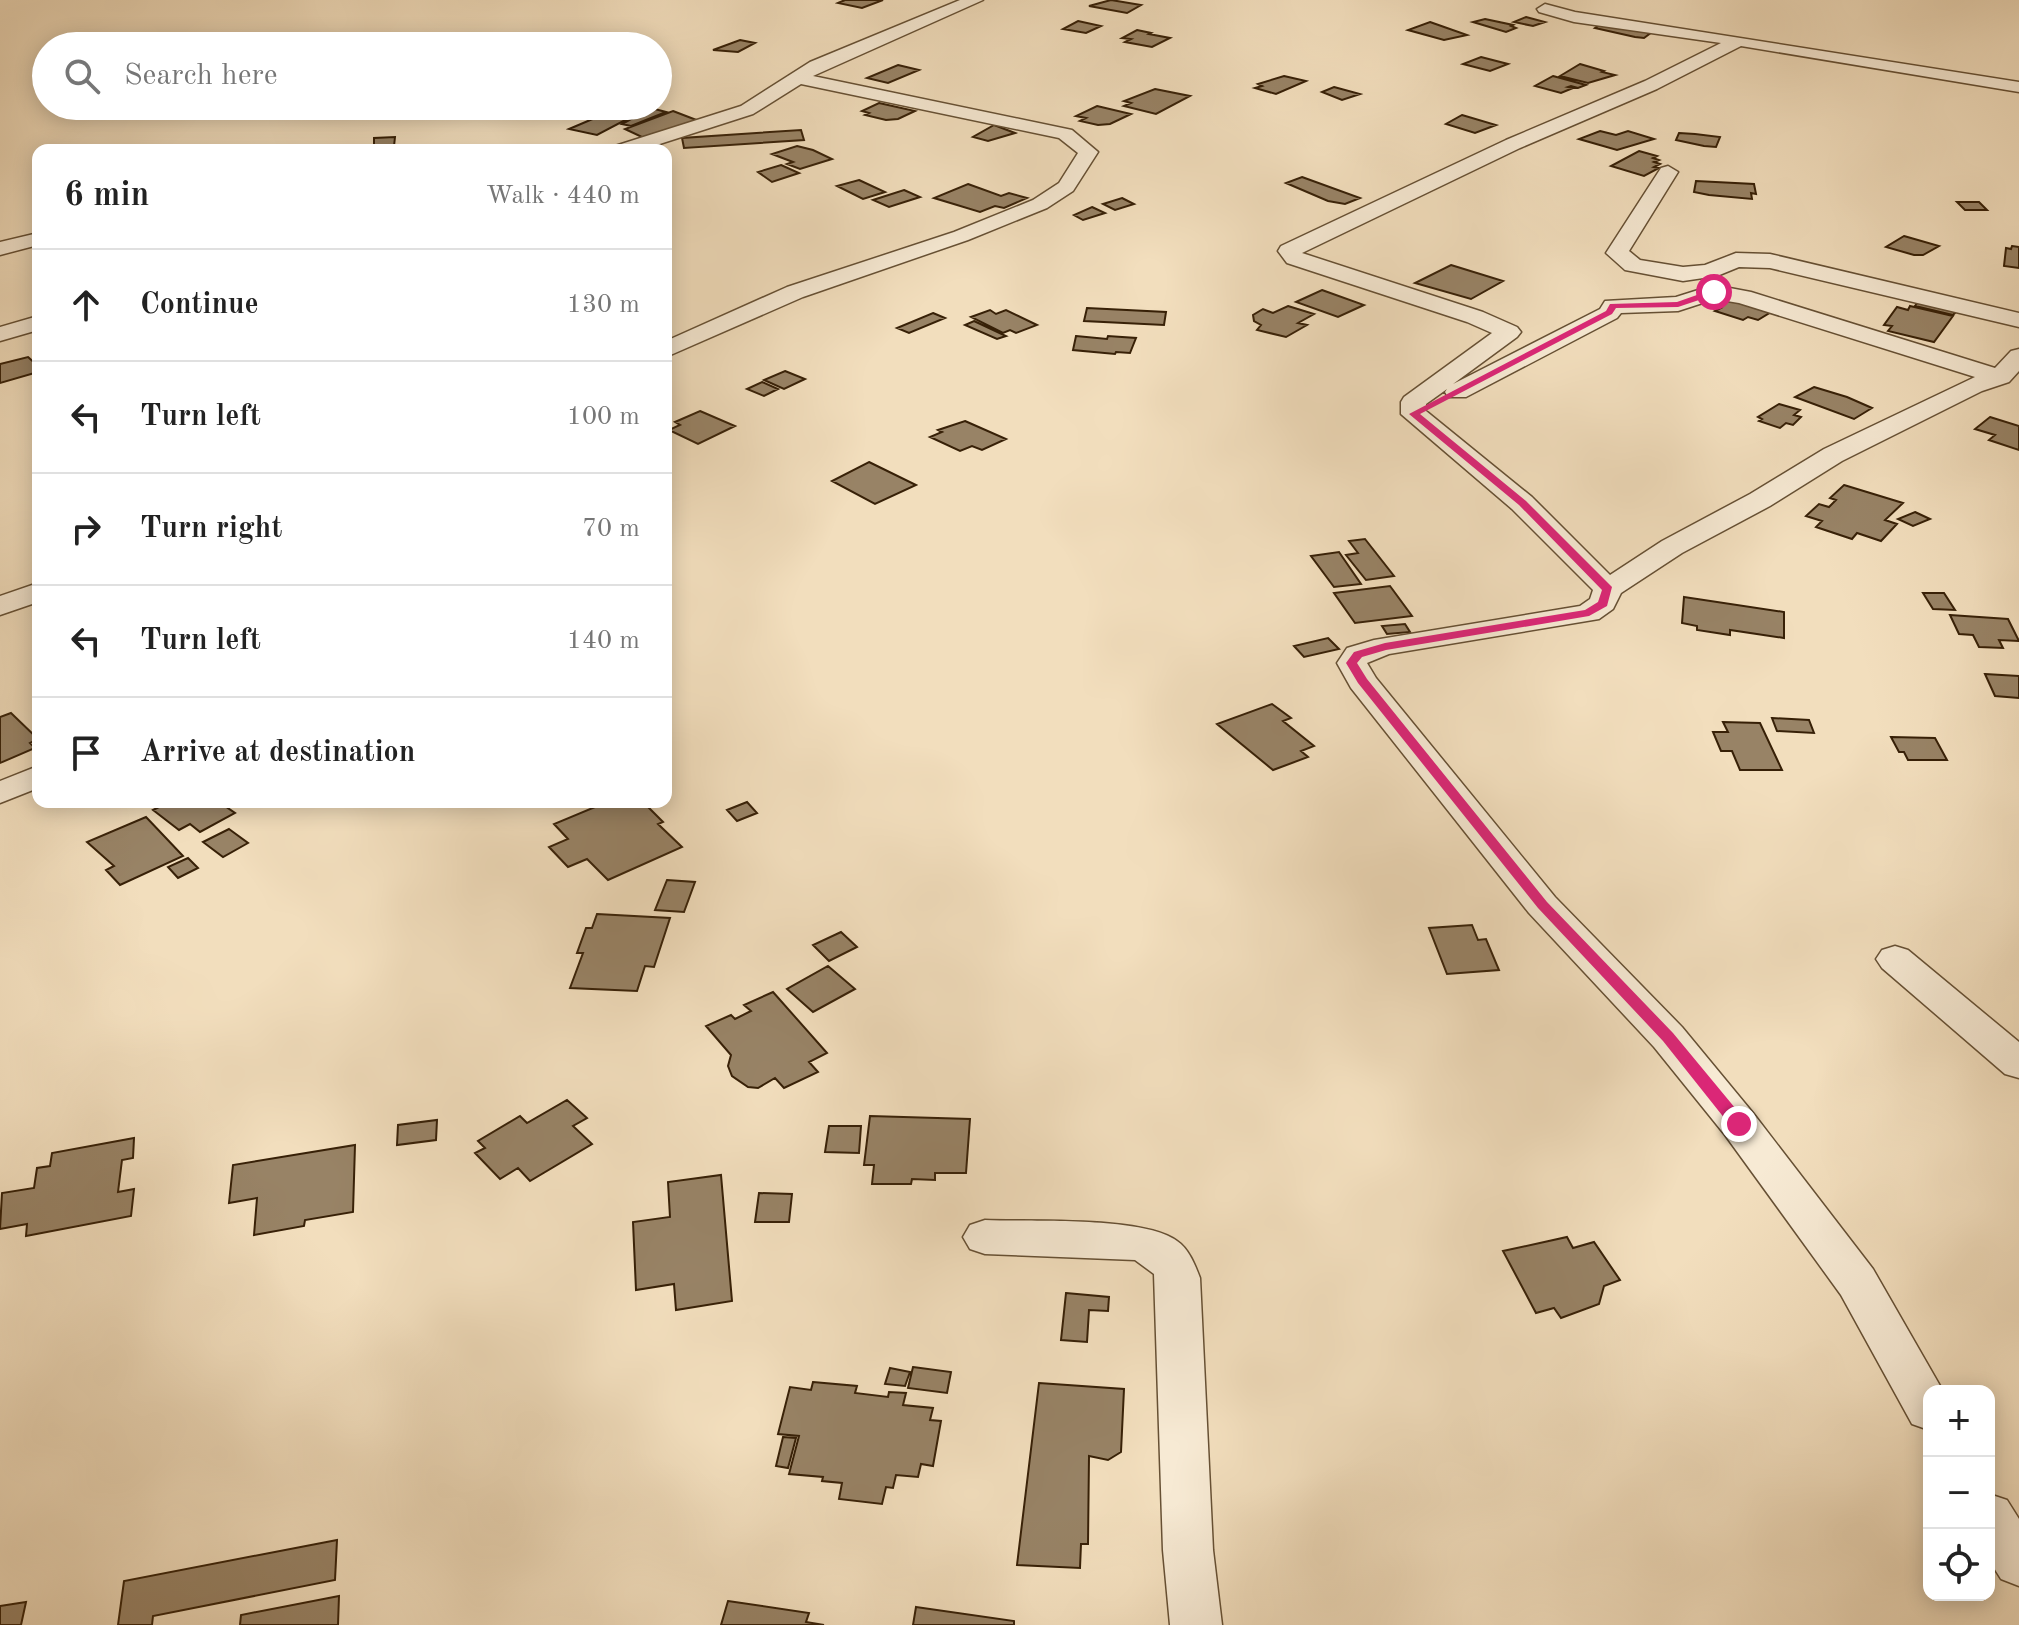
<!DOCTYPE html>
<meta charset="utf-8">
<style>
:root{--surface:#fff;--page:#f2f2f2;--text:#222;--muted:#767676;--line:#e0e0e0}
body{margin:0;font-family:"Old Standard TT",serif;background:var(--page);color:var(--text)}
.controls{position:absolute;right:24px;bottom:24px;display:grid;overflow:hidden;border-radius:16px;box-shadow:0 4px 20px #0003}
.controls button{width:72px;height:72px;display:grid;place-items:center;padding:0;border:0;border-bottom:2px solid var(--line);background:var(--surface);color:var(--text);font:40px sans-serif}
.stop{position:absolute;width:24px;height:24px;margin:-18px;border:6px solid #db2777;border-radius:50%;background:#fff}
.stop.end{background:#db2777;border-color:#fff;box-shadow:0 2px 8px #0008}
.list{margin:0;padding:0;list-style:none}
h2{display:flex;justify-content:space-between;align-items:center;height:104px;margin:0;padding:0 32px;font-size:34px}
h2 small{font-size:26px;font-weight:400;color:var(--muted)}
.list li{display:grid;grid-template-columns:52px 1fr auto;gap:24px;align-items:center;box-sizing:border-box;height:112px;padding:0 32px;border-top:2px solid var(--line)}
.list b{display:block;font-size:30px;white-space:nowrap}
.list em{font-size:26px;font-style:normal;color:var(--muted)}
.icon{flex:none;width:44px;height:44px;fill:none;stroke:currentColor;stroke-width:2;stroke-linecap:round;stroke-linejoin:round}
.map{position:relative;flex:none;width:2019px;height:1625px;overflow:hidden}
.search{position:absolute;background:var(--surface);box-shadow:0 4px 20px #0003;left:32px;top:32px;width:640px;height:88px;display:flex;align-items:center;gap:20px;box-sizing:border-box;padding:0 28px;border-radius:44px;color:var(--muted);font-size:30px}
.panel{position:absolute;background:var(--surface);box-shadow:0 4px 20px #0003;left:32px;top:144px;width:640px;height:664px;border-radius:16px}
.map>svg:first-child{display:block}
.building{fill:#988366;stroke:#372007;stroke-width:2}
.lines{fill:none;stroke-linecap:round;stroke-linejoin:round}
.street-casing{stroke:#665034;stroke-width:3}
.street{fill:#f7ead4;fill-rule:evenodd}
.route{fill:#db2777}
</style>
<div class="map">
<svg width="2019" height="1625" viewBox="0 0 2019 1625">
<rect width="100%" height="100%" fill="#f2debd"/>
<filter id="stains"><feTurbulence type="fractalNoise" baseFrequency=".0025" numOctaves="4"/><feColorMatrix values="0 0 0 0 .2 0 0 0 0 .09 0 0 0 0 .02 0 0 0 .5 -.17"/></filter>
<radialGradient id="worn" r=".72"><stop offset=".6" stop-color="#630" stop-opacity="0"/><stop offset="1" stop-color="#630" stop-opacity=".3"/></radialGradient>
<!-- building -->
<path class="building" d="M845,0H883L862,8L838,3Z
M1111,0L1141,5L1127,13L1089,6Z
M1526,17L1545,22L1533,26L1514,22Z
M1485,19L1513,25L1511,26L1516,28L1506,32L1473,22Z
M1078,21L1101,26L1086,33L1063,29Z
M1430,22L1467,35L1444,40L1408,30Z
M1602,23L1652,32L1644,38L1635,37L1595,28Z
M1137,30L1151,33L1149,34L1170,38L1152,47L1125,42L1131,39L1122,38Z
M740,40L755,43L738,52L713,50Z
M1481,57L1508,64L1490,71L1463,64Z
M1580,64L1604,71L1602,72L1615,75L1588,83L1560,76Z
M898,65L919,70L888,83L867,78Z
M1284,76L1306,81L1276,94L1255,88L1262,86L1258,84Z
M1553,76L1586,85L1578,88L1571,86L1568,87L1573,88L1561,93L1535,86Z
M1334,87L1360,94L1342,100L1322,92Z
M1155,89L1190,96L1156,114L1124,106L1131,103L1124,101Z
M879,103L915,111L898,119L886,120L865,115L869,113L862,111Z
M1097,106L1131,114L1110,124L1098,125L1080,121L1086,118L1076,116Z
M651,108L666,112L631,126L622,124Z
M673,111L699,121L646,139L625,129Z
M609,112L633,116L597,135L569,129Z
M1462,115L1496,125L1475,133L1446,124Z
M994,125L1015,133L988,141L973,137Z
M801,130L804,140L684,148L682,138Z
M1600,131L1616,135L1628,131L1654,139L1617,150L1579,139Z
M1679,133L1695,134L1720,137L1716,147L1704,146L1676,140Z
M395,137L394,146L374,148V138Z
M797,146L813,150L832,159L800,169L787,164L793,162L772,154Z
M1639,151L1657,156L1653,158L1659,160L1654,162L1660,164L1654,167L1659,168L1644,176L1611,166Z
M781,165L799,173L772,182L758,172Z
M1302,177L1360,198L1345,204L1328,201L1286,183Z
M859,180L885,192L863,199L837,186Z
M1696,181L1754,184L1756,194L1751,193L1752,199L1709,195L1694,192Z
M968,184L1001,196L1009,193L1027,198L1004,208L995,206L980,212L934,198Z
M904,190L920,197L889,207L873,200Z
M1122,198L1134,204L1115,210L1103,204Z
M1957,202H1979L1987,210H1965Z
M1092,207L1105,213L1083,220L1074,215Z
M1904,236L1939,246L1923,255H1914L1886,247Z
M2012,246L2019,247V268L2004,266L2006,248L2011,249Z
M1451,265L1503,281L1471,299L1415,283Z
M1322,290L1364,305L1338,317L1296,302Z
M1742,298L1771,312L1758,320L1748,317L1743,320L1715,311L1721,308L1713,305L1723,299L1735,302Z
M1918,302L1957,311L1953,315L1915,306Z
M1288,306L1314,314L1298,323L1307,325L1286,337L1257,330L1261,325L1254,321L1253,315L1263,309L1273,313Z
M1910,306L1953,316L1934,342L1888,331L1892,326L1884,325L1897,307L1908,310Z
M1087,308L1166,312L1164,325L1084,321Z
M990,310L996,314L1006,310L1037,325L1016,333L1010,330L1003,333L971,317Z
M933,313L945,318L909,333L897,328Z
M974,321L1006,336L997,339L965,325Z
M1076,336L1107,339L1108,336L1136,338L1130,353L1116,352L1115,354L1073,350Z
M28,357L38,366V372L0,383V364Z
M785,371L805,379L784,389L764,380Z
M762,382L778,389L764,396L747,389Z
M1814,387L1847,397L1872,408L1854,419L1795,397Z
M1779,404L1800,410L1794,415L1801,417L1793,425L1786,423L1780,428L1759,421L1762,419L1758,417Z
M700,411L735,426L698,444L669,430L680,425L675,422Z
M1990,417L2019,426V450L1989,440L1995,435L1975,429Z
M965,421L1006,439L982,450L972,446L960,451L930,437L942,432L938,430Z
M869,462L916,485L875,504L832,481Z
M1844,485L1903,503L1885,520L1897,524L1881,541L1857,533L1852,539L1816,527L1822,521L1806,516L1819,504L1829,507L1836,500L1830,498Z
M1915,512L1930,519L1913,526L1898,519Z
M1365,539L1394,576L1366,580L1346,555L1358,553L1349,541Z
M1339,552L1361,584L1334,587L1311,556Z
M1390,586L1412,616L1355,623L1334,593Z
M1923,593H1944L1955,610L1933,609Z
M1684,597L1784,612V638L1730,630V635L1697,630V626L1682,623Z
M1950,615L2008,619L2019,641L1999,640L2003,648L1979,647L1973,635L1959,634Z
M1405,624L1410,632L1387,634L1382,626Z
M1328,638L1339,649L1304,657L1294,646Z
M1985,674L2019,676V698L1995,696Z
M1272,704L1291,718L1283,721L1314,746L1301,751L1308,757L1273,770L1217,724Z
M11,713L38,739L30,743L35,748L0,763V717Z
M1772,718L1809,720L1814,733L1777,731Z
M1723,722L1760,723L1782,770H1740L1732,751H1721L1713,732H1728Z
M1891,737L1935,738L1947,760H1908L1904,752H1899Z
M169,802H225L222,804L235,813L200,832L190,824L179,830L153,810Z
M607,802H635L639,806L645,804L663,822L658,824L682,847L608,880L587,859L568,867L549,847L568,839L554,824Z
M747,802L757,813L737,821L727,810Z
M146,817L183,856L120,885L106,870L114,866L87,842Z
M229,829L248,843L223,857L203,842Z
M188,858L198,868L178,878L168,867Z
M667,880L695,882L684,912L655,910Z
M597,914L670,918L654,967L645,966L637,991L570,988L583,953H577L586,928H592Z
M1472,925L1478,940L1486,939L1499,970L1447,974L1429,928Z
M841,932L857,947L829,961L813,945Z
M828,966L855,989L813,1012L787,989Z
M773,992L827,1053L809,1062L818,1072L784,1088L775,1078L758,1088L748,1087L732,1076L728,1066L731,1055L706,1026L731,1015L735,1019L751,1011L744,1005Z
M567,1100L587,1118L573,1126L592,1144L530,1181L518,1168L500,1179L475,1153L485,1148L478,1141L520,1116L527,1123Z
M870,1116L970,1119L966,1173H935V1180L912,1179L911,1184H872L874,1165H864Z
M437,1120L436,1140L397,1145L398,1125Z
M829,1126H861L859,1153L825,1152Z
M134,1138L133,1158L122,1160L118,1192L134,1189L131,1216L26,1236L27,1224L0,1229L2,1193L34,1188L37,1168L50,1166L52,1153Z
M355,1145L353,1212L305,1220L304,1226L254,1235L257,1198L229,1203L233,1165Z
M721,1175L732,1301L676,1310L674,1284L636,1290L633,1222L670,1217L668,1182Z
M759,1193L792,1194L789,1222H755Z
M1567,1237L1573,1248L1594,1242L1620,1280L1604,1286L1599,1304L1561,1318L1554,1308L1536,1313L1503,1251Z
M1066,1293L1109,1297L1108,1311L1089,1310L1087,1342L1061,1340Z
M913,1367L951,1372L947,1393L908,1388Z
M890,1368L910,1372L905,1386L885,1384Z
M813,1382L857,1386L855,1393L888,1397L889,1392L906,1393L903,1405L933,1408L930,1420L941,1421L933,1466L921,1464L918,1477L896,1475L893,1488L886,1487L882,1504L839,1499L842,1483L822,1481L823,1477L789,1474L799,1436L778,1434L790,1387L811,1390Z
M1039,1383L1124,1389L1121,1452L1108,1460L1089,1456L1088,1544H1081L1080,1568L1017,1565Z
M783,1437L796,1438L788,1468L776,1466Z
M337,1540L335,1580L153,1616L152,1625H118L124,1581Z
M339,1596L338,1625H240L241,1615Z
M728,1601L809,1613L806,1622L824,1625H721Z
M26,1602L21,1625H0V1606Z
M916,1607L1014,1621V1625H913Z"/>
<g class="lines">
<defs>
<path id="street" d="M960,0H983L813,76L1072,130L1098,152L1073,191L1047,208L968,240L803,297L666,357V341L787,287L954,232L1033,200L1059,183L1078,153L1059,138L801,84L753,114L641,150H612L615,146L741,106L810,62Z
M1545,4L1575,12L2019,82V92L1741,46L1657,89L1520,148L1302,253L1483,312L1517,327L1521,332L1517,337L1453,384L1600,309L1605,301L1676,297L1714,285L1751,292L1995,368L2011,351L2019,349V371L2009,382L1982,391L1842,461L1770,506L1682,553L1621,593L1613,609L1599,619L1389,654L1367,663L1376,678L1555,897L1682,1027L1753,1113L1873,1269L1943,1391H1929V1430L1912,1424L1841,1295L1725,1135L1654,1047L1529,913L1351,688L1337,663L1347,648L1374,640L1580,606L1590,599L1593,590L1512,509L1401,414V402L1404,397L1492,333L1467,322L1287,263L1278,251L1281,246L1506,140L1645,81L1721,43L1574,22L1539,12L1537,9ZM1715,299L1739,303L1975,377L1824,449L1750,494L1662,541L1610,575L1532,497L1426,411V404L1447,389L1445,392L1448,397H1466L1617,318L1621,313L1678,311Z
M1668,166L1678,172L1629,251L1640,260L1683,267L1705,265L1736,253L1770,254L2019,313V327L1770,268L1739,267L1717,276L1683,281L1625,270L1606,253L1661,168Z
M38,233V245L0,255V242Z
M38,316V330L0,341V327Z
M38,583V602L0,615V596Z
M38,766V788L0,803V781Z
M1895,946L1908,950L2019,1042V1078L2005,1074L1882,968L1876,959L1882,950Z
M985,1220C1029,1222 1144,1216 1177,1241C1189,1249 1195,1265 1200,1278L1213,1550L1222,1625H1170L1163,1550L1154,1274L1135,1260L985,1254L970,1249L963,1237L970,1225Z
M1989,1494L2007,1500L2019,1519V1586L2001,1579L1989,1560Z"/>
</defs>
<!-- street casing -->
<use href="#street" class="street-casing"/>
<!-- street -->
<use href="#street" class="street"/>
</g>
<!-- route -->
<path class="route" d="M1714,289L1717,294L1678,307L1616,308L1612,314L1420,414L1526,501L1612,587L1607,606L1589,616L1386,650L1362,657L1357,663L1367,679L1547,902L1673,1033L1745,1120V1129H1733L1663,1041L1538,908L1358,683L1346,663L1354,652L1385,643L1585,610L1598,602L1602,590L1519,505L1409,414L1606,311L1610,304L1677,302Z"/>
<rect width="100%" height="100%" filter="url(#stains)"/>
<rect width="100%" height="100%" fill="url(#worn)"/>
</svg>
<div class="controls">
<button>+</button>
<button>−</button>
<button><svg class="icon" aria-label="locate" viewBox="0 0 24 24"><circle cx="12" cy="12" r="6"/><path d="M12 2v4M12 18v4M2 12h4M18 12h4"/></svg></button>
</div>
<div class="stop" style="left:1714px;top:292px"></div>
<div class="stop end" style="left:1739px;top:1124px"></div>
<div class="search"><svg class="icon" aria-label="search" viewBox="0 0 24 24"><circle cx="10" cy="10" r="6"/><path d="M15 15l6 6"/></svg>Search here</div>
<section class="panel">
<h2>6 min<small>Walk · 440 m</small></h2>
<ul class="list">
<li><svg class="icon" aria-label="ahead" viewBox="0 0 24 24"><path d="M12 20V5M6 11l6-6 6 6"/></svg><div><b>Continue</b></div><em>130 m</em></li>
<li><svg class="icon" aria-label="left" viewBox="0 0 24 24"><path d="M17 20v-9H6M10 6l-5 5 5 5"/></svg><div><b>Turn left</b></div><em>100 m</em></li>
<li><svg class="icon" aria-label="right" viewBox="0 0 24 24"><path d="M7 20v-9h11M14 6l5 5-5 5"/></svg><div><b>Turn right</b></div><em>70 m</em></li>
<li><svg class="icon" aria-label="left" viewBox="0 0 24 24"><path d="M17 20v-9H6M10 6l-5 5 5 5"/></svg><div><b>Turn left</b></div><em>140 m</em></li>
<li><svg class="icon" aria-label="arrive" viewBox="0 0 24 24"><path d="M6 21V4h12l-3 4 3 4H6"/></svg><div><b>Arrive at destination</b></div></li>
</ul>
</section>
</div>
